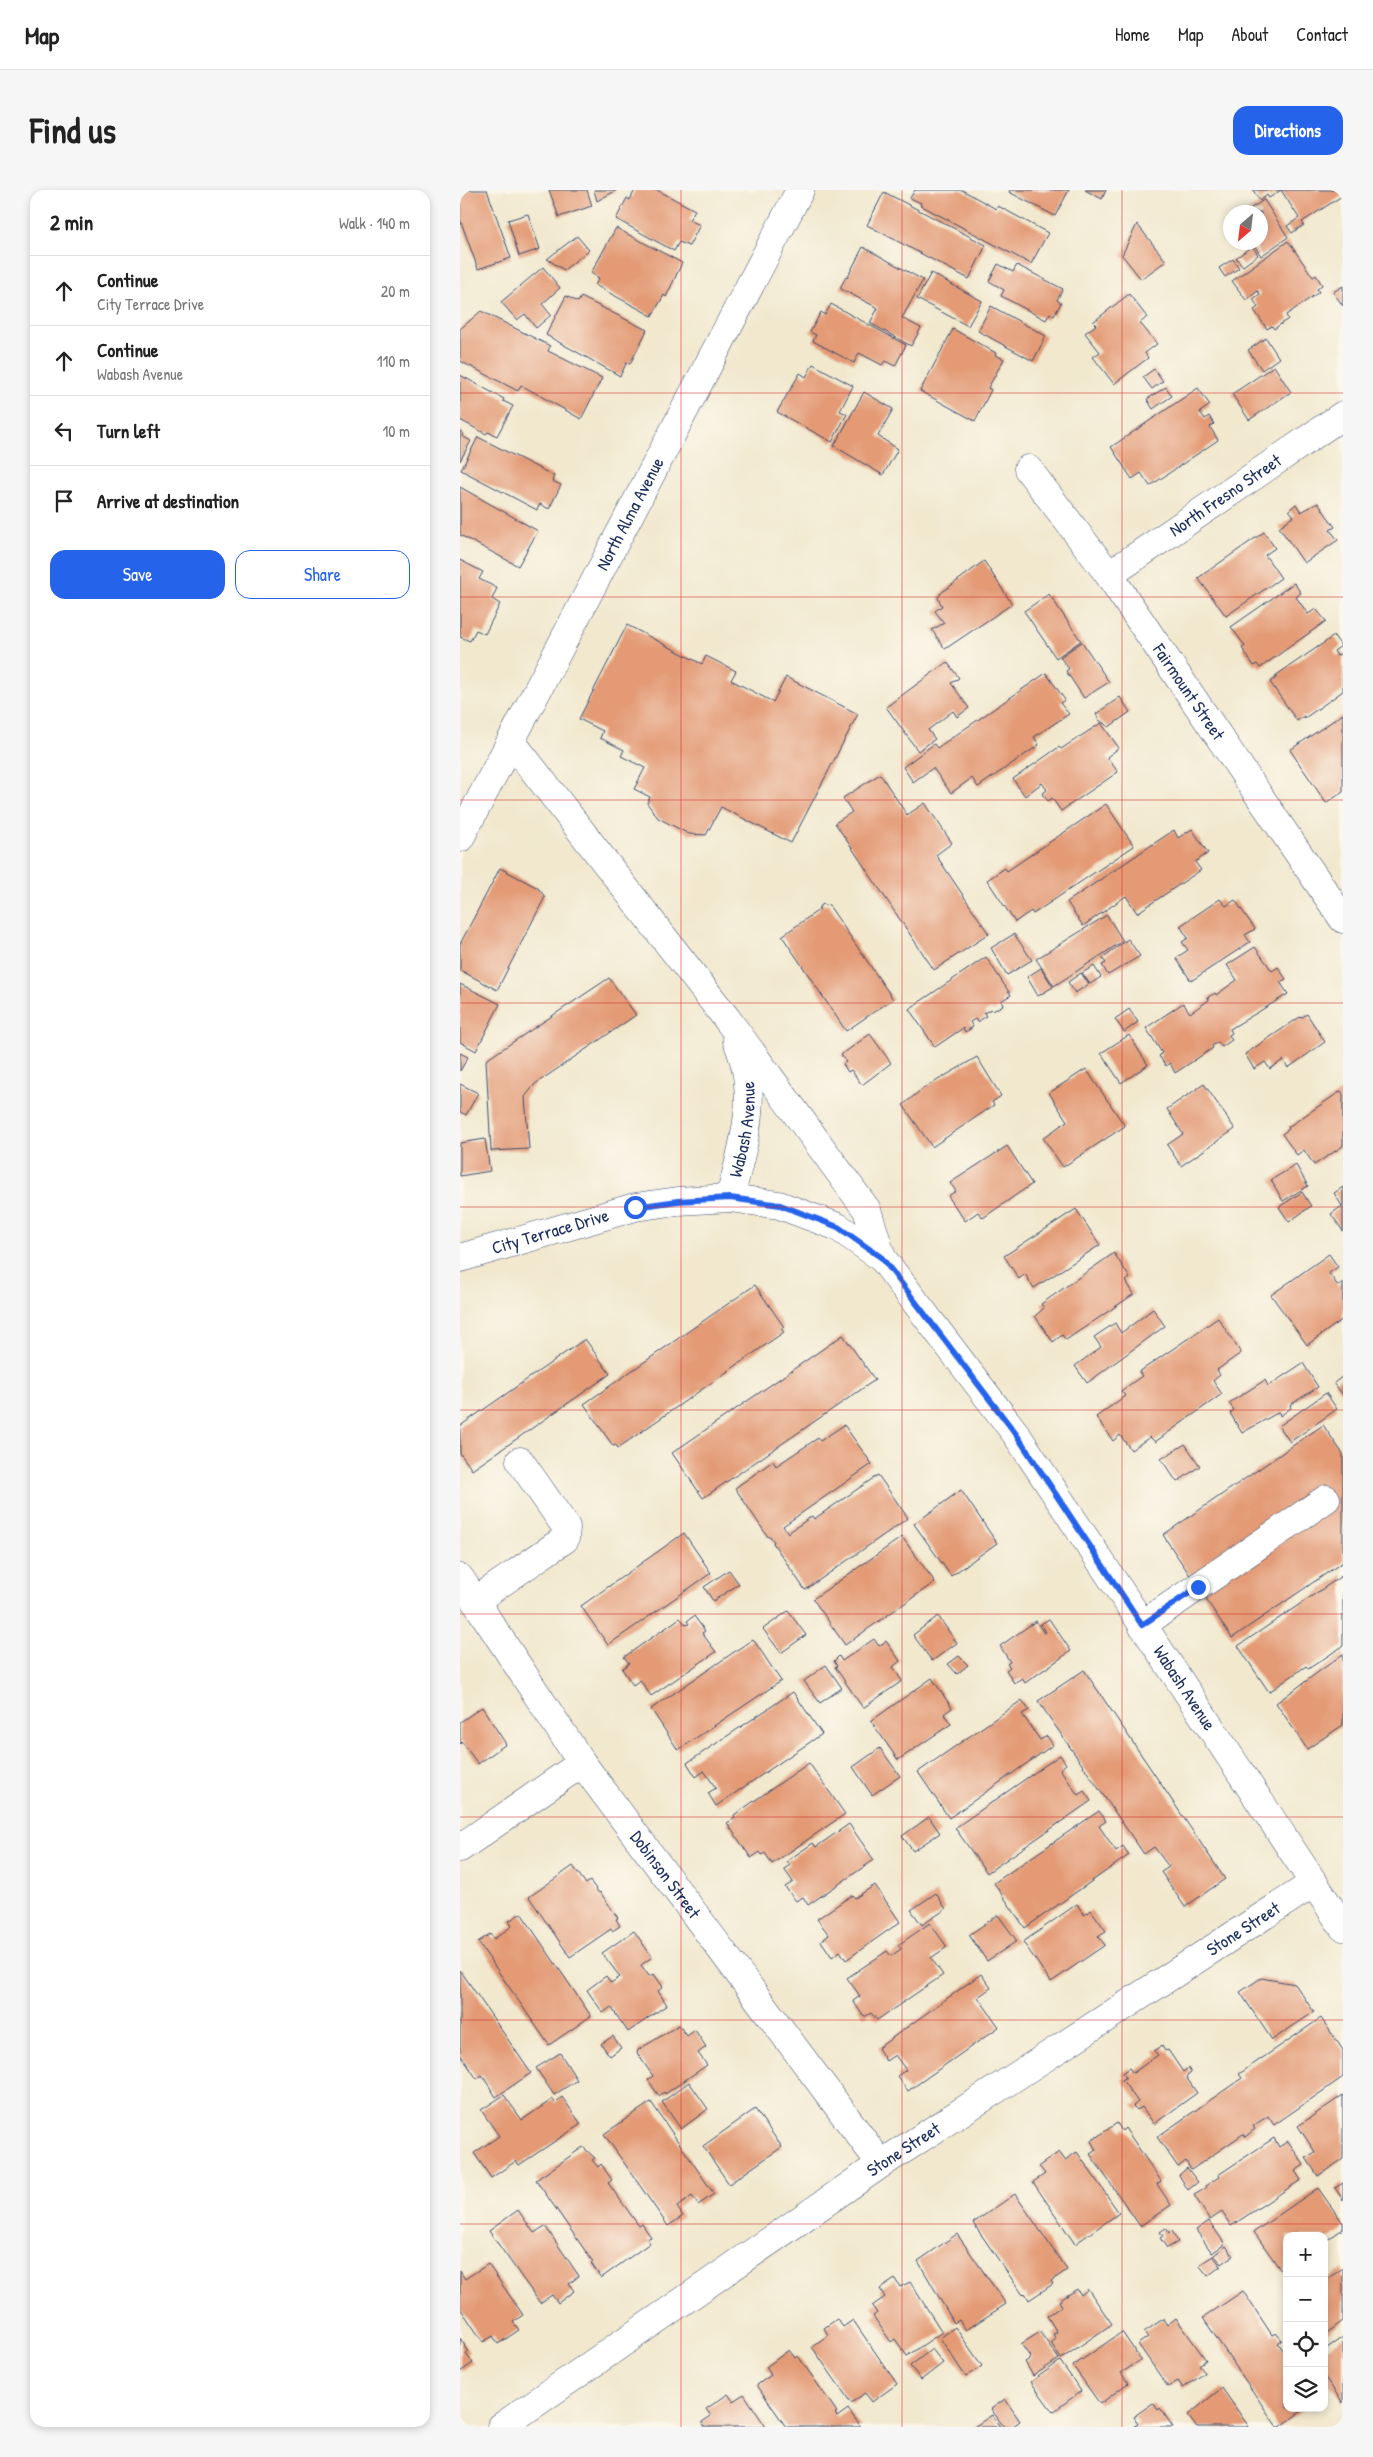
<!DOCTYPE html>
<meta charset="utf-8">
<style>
:root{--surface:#fff;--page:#f6f6f6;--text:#222;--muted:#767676;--line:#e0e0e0;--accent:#2563eb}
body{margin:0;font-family:"Patrick Hand",sans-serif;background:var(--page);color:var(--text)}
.controls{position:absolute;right:15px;bottom:15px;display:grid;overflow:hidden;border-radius:10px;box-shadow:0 2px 8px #0003}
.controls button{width:45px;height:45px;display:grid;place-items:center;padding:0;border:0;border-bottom:1px solid var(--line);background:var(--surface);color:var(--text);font:25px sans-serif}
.compass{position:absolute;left:763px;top:15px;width:45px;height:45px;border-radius:50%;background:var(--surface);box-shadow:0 2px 8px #0003;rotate:208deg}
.stop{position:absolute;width:15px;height:15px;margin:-11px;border:4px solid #2563eb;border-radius:50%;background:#fff}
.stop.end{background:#2563eb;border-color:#fff;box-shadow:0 1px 5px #0008}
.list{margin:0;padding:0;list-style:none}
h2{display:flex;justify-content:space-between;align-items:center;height:65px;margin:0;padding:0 20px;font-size:21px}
h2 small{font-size:16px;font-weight:400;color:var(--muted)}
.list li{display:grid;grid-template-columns:32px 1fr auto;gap:15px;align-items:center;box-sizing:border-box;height:70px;padding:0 20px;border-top:1px solid var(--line)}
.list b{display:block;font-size:19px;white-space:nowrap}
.list p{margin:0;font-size:16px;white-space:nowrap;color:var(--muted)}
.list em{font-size:16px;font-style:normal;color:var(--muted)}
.actions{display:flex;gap:10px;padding:15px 20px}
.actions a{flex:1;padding:11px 0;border:1px solid var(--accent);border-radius:15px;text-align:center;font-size:18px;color:var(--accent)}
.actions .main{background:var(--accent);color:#fff}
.icon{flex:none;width:28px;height:28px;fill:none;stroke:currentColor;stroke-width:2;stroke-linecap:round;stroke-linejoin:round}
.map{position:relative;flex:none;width:883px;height:2237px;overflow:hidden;border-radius:15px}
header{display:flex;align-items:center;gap:30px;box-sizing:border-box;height:70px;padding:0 25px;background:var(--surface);border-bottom:1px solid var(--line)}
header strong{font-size:24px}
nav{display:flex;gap:28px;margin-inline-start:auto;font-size:18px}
.intro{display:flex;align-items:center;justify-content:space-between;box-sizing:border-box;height:120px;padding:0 30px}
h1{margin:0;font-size:35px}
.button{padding:12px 22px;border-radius:15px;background:var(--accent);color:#fff;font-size:18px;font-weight:700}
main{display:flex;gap:30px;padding:0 30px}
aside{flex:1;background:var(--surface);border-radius:15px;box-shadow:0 2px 8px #0003}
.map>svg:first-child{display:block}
.building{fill:#e39a74}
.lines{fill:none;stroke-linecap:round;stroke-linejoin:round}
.minor-casing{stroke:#3b4b6f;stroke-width:29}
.minor{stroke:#fff;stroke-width:28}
.route{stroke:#2563eb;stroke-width:6}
.grid{fill:none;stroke:#d62828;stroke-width:1;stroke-opacity:0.55}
.labels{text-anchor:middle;stroke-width:4.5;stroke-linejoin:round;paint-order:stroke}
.street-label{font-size:18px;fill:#1b2f5e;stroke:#fbf7ec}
</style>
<header>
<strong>Map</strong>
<nav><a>Home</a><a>Map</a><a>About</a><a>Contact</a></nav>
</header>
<div class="intro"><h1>Find us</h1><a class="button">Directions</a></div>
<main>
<aside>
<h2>2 min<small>Walk · 140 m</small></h2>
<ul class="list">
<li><svg class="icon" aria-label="ahead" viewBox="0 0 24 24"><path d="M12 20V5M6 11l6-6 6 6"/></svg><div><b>Continue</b><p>City Terrace Drive</p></div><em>20 m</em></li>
<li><svg class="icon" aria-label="ahead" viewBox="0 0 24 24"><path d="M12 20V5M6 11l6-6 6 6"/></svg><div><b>Continue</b><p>Wabash Avenue</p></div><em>110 m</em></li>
<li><svg class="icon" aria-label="left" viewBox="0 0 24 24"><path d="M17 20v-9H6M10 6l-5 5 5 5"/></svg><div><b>Turn left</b></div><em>10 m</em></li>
<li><svg class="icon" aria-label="arrive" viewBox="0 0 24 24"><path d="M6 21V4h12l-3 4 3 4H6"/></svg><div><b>Arrive at destination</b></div></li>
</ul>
<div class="actions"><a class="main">Save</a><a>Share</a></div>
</aside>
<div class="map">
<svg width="883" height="2237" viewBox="0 0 883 2237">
<rect width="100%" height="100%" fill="#fbf7ec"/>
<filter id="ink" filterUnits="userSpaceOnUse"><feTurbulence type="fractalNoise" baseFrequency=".02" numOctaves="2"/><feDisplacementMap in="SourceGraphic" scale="10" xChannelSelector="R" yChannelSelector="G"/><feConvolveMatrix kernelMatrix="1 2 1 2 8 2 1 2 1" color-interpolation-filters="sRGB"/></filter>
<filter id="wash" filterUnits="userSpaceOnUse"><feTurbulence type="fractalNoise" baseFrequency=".0096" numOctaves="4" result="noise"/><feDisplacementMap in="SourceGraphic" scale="20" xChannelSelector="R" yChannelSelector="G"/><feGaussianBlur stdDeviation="1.12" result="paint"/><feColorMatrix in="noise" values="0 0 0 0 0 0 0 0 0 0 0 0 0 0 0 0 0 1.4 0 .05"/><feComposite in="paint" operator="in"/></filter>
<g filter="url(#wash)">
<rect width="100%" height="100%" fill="#f1e8ce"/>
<g id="blocks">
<!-- building -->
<path class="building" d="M0,0H27L51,68L18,79L0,29Z
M89,0H127L132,16L99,27Z
M134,0H157L137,11Z
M175,0H197L235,20L229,30L240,35L229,56L219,52L214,61L156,29L167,8L170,10Z
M455,0H502L536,19L538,16L588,43L571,74L460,15L461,13L450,8Z
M550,0H609L595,26L549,2Z
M625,0H646L642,9Z
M793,0H821L809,8L807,5L800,11Z
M821,0H878L882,6L842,32L844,35L832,43L827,36L839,28Z
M424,2L526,55L509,89L407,35Z
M804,10L828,47L801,66L792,52H801V22H785Z
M68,24L80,59L59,66L48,30Z
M677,34L706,71L681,89L662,65Z
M156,38L222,73L206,107L204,105L192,126L135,95L139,88L131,83Z
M117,46L129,60L104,80L87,69Z
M828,51L853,87L856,85L862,95L857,99L859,102L826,125L828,129L814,139L812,136L807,139L794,120L798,117L793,109L800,104L798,101L786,110L772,91Z
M792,56L798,65L783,76L776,68Z
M403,57L463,90L442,128L461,138L451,156L410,133L418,118L381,99V96L386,87L387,88Z
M773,69L779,78L765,87L759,78Z
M538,74L553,82L557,75L603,99L597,110L601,113L594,126L590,123L586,130L541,106L544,100L529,91Z
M83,77L100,98L82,114L91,125L76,138L65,124L57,130L41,112Z
M471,83L522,111L508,136L457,109Z
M883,96V116L873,102Z
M669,104L687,127L680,133L697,154L685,163L688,168L654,194L633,167L640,162L625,143L636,135L633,132Z
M106,106L118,112L121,107L187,140L170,174L167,172L160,186L86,145Z
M371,114L446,155L435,176L425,171L422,175L399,163L394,173L353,151L356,145L350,142L361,122L365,125Z
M531,116L586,146L573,171L518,141Z
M21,121L90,156L88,161L142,188L121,229L61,195L58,201L0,171V139Z
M493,139L536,163L535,165L544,169L528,198L531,200L515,231L460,201Z
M806,148L819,168L802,180L788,160Z
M353,174L393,196L380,221L387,224L372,252L317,222L340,183L346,187Z
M814,176L831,202L789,230L772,204Z
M694,179L703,191L692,199L683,187Z
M0,185L44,209L43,211L53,216L37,246L28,242L26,244L0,230Z
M706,197L712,206L693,219L687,209Z
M738,198L750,215L740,222L745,229L749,226L754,234L750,237L758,250L690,296L681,283L672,289L651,257Z
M404,202L433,219L418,246L438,259L423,285L374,256Z
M0,241L3,243L2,246L11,251L0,271Z
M18,247L94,286L92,291L101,295L89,319L80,314L77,320L1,280Z
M0,297L78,341L58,376L0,345Z
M858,313L875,337L870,340L878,350L844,373L819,337L834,326L829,320L836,314L841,322Z
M804,342L815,358L805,365L821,388L766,426L738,388Z
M0,370L23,382L19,389L37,398L32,409L40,414L25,444L16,440L10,451L0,447Z
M524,371L552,414L485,459L472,440L484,433L475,421L482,416L478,408L481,403Z
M834,393L841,403L836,407L848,424L856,419L866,431L800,478L797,474L794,476L782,458L785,456L771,437Z
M589,404L621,451L596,468L564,421Z
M167,435L242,474L246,466L276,481L271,490L313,512L326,487L398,524L331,653L261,617L246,645L229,644L198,628L187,613L190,607L174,599L185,578L161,566L164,560L140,548L143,541L119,529Z
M874,446L881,456L874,461L877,466L883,462V501L845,528L844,526L837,531L810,492L817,487L815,486Z
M622,452L649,492L624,508L606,481L609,479L600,467Z
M487,472L499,488L491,493L509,518L497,527L493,521L468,540L475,549L458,561L426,517Z
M586,483L605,510L600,513L609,524L574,547L579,555L518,597L512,588L491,603L473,578L453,592L443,577L474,554L477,558Z
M660,507L670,522L649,537L639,530L636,524Z
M883,524V602L866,613L830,560Z
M641,533L659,558L647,567L658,582L601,621L592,608L588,611L582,604L587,600L582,593L565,606L553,589L599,557L601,559Z
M420,584L447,625L465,613L492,653L476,665L529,744L474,780L375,633L392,622L383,608Z
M646,614L674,656L573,724L571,721L555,732L527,690L545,678L547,681Z
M732,639L748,663L735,672L741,680L677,723L666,706L623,736L607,712L714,640L718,648Z
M40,678L78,698L85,707L37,800L0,780V754Z
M760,709L766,716L775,710L795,739L785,745L790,752L731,791L716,768L728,760L722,752L728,748L720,736Z
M363,714L365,716L368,714L433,809L386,841L322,746L360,719L358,718Z
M647,725L663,751L594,796L576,769Z
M554,744L572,770L547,785L531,758Z
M668,749L680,766L648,785L642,775L646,773L642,768Z
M795,757L812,781L818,777L826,789L820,792L828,804L770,839L772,843L769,845L772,850L762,857L758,852L752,856L753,858L715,883L710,873L706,876L699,866L702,863L686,838L723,813L730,823L749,810L748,807L755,803L756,805L777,790L767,775Z
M526,767L551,805L541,811L543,815L533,821L531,819L524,823L526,826L518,832L515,829L510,832L513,837L505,842L503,838L475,857L449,819Z
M634,776L641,787L630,794L622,783Z
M581,778L593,797L578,806L567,787Z
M621,783L629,794L615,803L608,792Z
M149,788L176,825L75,894L65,907L69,959L31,961L26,870Z
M0,794L40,814L16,861L0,852Z
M669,819L678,832L664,842L655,829Z
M847,824L865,852L828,878L823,870L810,879L805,872L794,879L785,864L840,827L841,828Z
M410,844L431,873L402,895L391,880L388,882L383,874L386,872L381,865Z
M669,845L688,875L661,893L641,863Z
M0,863L8,867L0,881Z
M517,867L541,906L532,912L534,915L472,957L443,915L461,900Z
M626,879L665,936L603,977L583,948L607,931L589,903Z
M0,894L18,903L6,925L0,922Z
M744,894L775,939L721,976L707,955L723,944L707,919Z
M881,901L883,904V956L854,975L844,960L837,965L822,944L829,939L828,937Z
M25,949L30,981L0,986V953Z
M547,956L572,994L523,1028L518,1022L505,1031L488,1006L496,1001L490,993Z
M836,975L848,996L823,1011L811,990Z
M883,997V1041L871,1024L882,1016L874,1003Z
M842,1002L851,1016L829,1032L819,1017Z
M616,1019L640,1055L574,1098L565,1084L559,1089L544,1066Z
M654,1063L670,1088L666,1091L674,1104L606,1150L602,1145L593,1152L575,1126L584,1118L581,1114Z
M869,1064L878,1077L869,1083L878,1096L883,1092V1129L847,1155L811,1105Z
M295,1095L324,1137L321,1139L324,1142L158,1258L156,1255L153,1256L124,1214Z
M693,1119L705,1136L627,1193L615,1176L641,1157L634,1147L655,1133L661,1143Z
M758,1128L781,1163L757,1180L760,1185L753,1191L762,1204L695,1252L690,1247L671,1260L660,1245L653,1251L636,1227L665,1206L661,1201L682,1186L679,1182Z
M383,1145L415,1190L243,1308L212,1263Z
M125,1149L150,1184L12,1280L0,1263V1236Z
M843,1173L858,1197L830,1215L831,1218L820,1226L819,1222L782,1243L770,1223L774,1220L769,1213L805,1190L808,1196Z
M883,1186V1205L874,1193Z
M866,1203L877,1219L830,1252L819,1236Z
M384,1235L412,1274L323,1336L326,1340L328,1343L352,1326L354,1329L418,1285L448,1328L345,1400L313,1353L314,1352L310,1346L308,1347L275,1298L313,1271L316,1276L358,1248L360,1251Z
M863,1235L883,1264V1372L772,1448L703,1345Z
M725,1254L740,1276L717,1292L701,1269Z
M501,1300L537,1353L491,1386L454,1334Z
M224,1343L251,1383L148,1455L121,1416Z
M442,1347L475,1392L385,1455L353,1409Z
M269,1380L279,1394L253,1411L244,1397Z
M883,1385V1456L848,1479L846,1476L809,1502L778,1456Z
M328,1421L346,1445L321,1463L303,1439Z
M234,1426L245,1441L242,1443L256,1462L191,1506L180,1490L173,1495L162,1479L169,1473L164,1467L220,1428L226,1435L229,1434L227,1431Z
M478,1426L497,1453L472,1471L453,1445Z
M589,1429L611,1461L565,1493L562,1488L554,1493L546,1480L550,1477L547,1474L550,1472L540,1456L576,1431L584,1443L586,1442L581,1434Z
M293,1449L321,1491L218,1560L191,1519Z
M414,1449L419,1456L426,1451L440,1471L433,1477L442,1491L403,1518L375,1477L377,1476L374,1471L379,1466L382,1471Z
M883,1464V1535L847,1559L816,1513Z
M499,1466L508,1475L497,1484L488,1474Z
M366,1475L382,1498L360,1513L344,1491Z
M624,1480L765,1689L725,1717L701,1682L709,1677L694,1657L684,1664L578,1511Z
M472,1488L492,1518L484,1524L491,1534L438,1570L411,1531Z
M333,1502L362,1544L256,1616L248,1603L256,1598L244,1581L236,1587L227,1573Z
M562,1510L569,1520L562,1524L580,1550L587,1546L593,1555L489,1628L458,1582Z
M22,1517L46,1554L18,1574L2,1552L0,1554V1532Z
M420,1558L440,1586L412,1605L393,1577Z
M600,1565L606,1574L600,1579L618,1605L624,1601L631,1611L527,1683L495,1638Z
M349,1573L385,1624L312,1674L305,1663L302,1665L300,1662L291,1668L267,1633L275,1628L274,1625Z
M639,1621L646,1631L639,1636L656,1661L663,1656L669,1665L565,1738L534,1693Z
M469,1627L480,1643L453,1661L442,1646Z
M389,1634L414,1670L348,1715L343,1707L336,1711L325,1697L333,1692L324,1679L330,1675L327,1671L353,1653L356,1657Z
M113,1676L126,1694L130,1691L139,1703L140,1702L158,1728L156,1729L160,1736L152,1741L151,1739L110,1767L69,1707Z
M415,1695L440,1732L386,1770L380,1761L372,1767L361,1751L369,1745L357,1729L392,1705L395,1708Z
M476,1703L486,1719L462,1735L451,1720Z
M617,1714L624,1725L631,1720L646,1741L638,1746L645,1755L591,1792L563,1752Z
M61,1723L131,1826L89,1855L18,1752L30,1744L34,1749L52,1736L49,1731Z
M538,1725L557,1751L527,1771L509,1745Z
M470,1733L487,1757L471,1768L483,1785L417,1830L411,1823L404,1827L393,1811L400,1806L387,1788L427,1761L431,1766L441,1759L438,1755Z
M174,1741L192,1767L181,1775L189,1786L194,1784L203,1797L198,1801L207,1815L168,1842L151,1817L143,1823L127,1800L146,1786L151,1793L160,1787L142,1763Z
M0,1780L71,1883L36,1907L22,1885L17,1889L0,1864Z
M521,1784L531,1798L518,1807L539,1837L448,1901L437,1886L446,1880L435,1865L426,1871L418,1858Z
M801,1788L835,1794L854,1822L812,1850L780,1802Z
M861,1828L883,1860V1887L814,1935L808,1926L793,1936L795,1939L785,1947L783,1944L731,1980L726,1971L718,1977L697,1947L782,1888L779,1884Z
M219,1835L227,1846L235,1840L246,1857L238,1863L247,1875L205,1904L204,1902L199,1906L188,1890L193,1886L177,1863L178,1860Z
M153,1846L161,1858L150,1866L141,1854Z
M702,1856L705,1861L708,1860L723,1882L728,1878L731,1883L726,1887L737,1903L694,1934L682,1917L677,1920L673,1916L678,1912L662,1890L666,1887L662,1883L669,1878L673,1883L698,1865L694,1861Z
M100,1863L117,1890L94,1905L76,1878Z
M229,1892L248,1919L221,1939L202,1912Z
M44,1905L62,1930L93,1909L95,1913L102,1907L121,1934L59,1975L56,1971L31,1988L14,1963L39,1946L21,1920Z
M883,1905V1969L858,1986L846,1968L855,1962L838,1936Z
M191,1912L254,2004L238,2015L232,2006L217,2017L223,2026L208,2036L144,1944Z
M295,1919L322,1957L269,1994L243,1956Z
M657,1933L662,1941L665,1938L701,1991L697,1994L711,2015L680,2036L630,1964L636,1960L631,1951Z
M814,1948L819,1957L828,1951L844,1975L835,1981L841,1990L771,2036L762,2022L750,2030L734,2005L746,1998L745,1996L759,1987L758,1985Z
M123,1957L135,1968L132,1970L138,1977L141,1974L152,1990L148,1993L179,2036L182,2034L191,2047L187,2049L190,2053L141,2088L131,2073L133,2072L76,1990Z
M599,1962L605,1970L617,1962L659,2023L615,2054L573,1992L585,1984L579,1976Z
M727,1978L738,1992L728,2000L719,1985Z
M883,1993V2010L875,1998Z
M858,1998L883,2033V2039L864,2052V2046H827V2078L822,2082L794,2042Z
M555,2004L607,2080L591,2091L593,2094L569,2110L565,2103L563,2105L513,2033Z
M58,2020L74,2043L85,2036L119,2086L109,2094L114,2101L98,2113L92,2105L80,2113L29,2041Z
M749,2031L765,2054L752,2063L736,2040Z
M706,2038L709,2043L712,2041L718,2052L707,2058L700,2048L703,2046L700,2042Z
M497,2044L546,2114L506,2140L499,2130L494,2133L458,2071Z
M766,2056L773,2066L762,2074L754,2065Z
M753,2066L761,2076L748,2086L739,2075Z
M28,2074L63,2125L53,2132L59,2140L38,2154L33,2146L23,2152L0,2118V2081L5,2089Z
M883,2078V2131L864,2145V2091Z
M435,2089L440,2097L450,2092L482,2142L447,2166L435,2149L431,2152L413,2126L417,2123L412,2116L425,2107L420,2099Z
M617,2099L621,2105L628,2099L652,2134L601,2169L591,2153L596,2149L593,2144L597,2142L587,2126L602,2116L599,2111Z
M783,2101L812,2145L816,2143L822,2150L818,2153L827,2165V2218H846L820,2237H817L743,2128Z
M716,2128L746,2170L739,2175L745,2183L723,2198L718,2191L708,2197L678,2154L688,2147L684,2142L703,2129L707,2135Z
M377,2129L383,2137L393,2130L437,2194L412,2212L405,2203L391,2213L352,2157L368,2145L364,2138Z
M495,2137L522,2176L506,2187L480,2148Z
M580,2142L599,2169L573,2186L565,2172L571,2168L561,2154Z
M662,2142L681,2170L661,2183L668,2193L640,2214L613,2176Z
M883,2147V2213L864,2186V2160Z
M0,2148L9,2162L6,2164L13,2173L0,2182Z
M472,2159L483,2173L461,2190L450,2176Z
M329,2160L335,2168L338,2166L377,2222L375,2223L377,2227L388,2219L401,2237H326L297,2195L311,2185L306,2177Z
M600,2171L621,2201L593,2222L571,2192Z
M762,2198L789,2237H737L728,2225Z
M268,2204L273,2211L284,2204L306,2237H245L242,2232L251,2226L246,2219Z
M545,2209L560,2231L552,2237H544L531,2219Z
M693,2213L698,2220L700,2218L713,2237H673L678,2234L673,2227Z
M532,2225L540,2237H514Z"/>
</g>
</g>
<g filter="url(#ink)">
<use href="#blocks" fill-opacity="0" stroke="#3b4b6f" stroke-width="1"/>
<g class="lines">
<defs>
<g id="minor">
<path id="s1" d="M568,279L649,385L883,729"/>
<path id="s2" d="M649,385L883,225"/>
<path d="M51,551L267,829L407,1020L422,1068"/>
<path id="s3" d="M0,648L340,0"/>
<path id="s4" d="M270,1008C283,954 301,906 277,851"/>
<path id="s5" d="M0,1068L175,1017L218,1011L270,1008L319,1015L378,1037L422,1068L556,1244L883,1737"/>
<path id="s6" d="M0,1388L122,1573L421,1974"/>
<path d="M15,1411L105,1349L106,1337L60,1271"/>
<path d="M682,1435L866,1309"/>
<path d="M0,1658L122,1573"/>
<path id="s7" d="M41,2237L421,1974L854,1693"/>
</g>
</defs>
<!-- minor casing -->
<use href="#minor" class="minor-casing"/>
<!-- minor -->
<use href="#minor" class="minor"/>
</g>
</g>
<g class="lines" filter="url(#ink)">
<!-- route -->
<path class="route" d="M175,1017L218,1011L270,1008L320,1015L378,1037L422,1068L556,1244L682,1435L738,1397"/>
</g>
<!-- grid -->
<path class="grid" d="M221,0V2237M442,0V2237M662,0V2237M0,203H883M0,407H883M0,610H883M0,813H883M0,1017H883M0,1220H883M0,1424H883M0,1627H883M0,1830H883M0,2034H883"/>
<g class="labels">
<!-- street labels -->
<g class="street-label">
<text dy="6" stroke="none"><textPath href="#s2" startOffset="141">North Fresno Street</textPath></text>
<text dy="6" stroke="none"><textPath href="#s3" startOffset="366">North Alma Avenue</textPath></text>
<text dy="6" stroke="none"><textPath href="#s1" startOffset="275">Fairmount Street</textPath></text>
<text dy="6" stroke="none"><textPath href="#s4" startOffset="70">Wabash Avenue</textPath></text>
<text dy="6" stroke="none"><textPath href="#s5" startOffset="94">City Terrace Drive</textPath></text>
<text dy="6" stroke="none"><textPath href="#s5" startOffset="970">Wabash Avenue</textPath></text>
<text dy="6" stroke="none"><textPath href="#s6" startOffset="361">Dobinson Street</textPath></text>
<text dy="6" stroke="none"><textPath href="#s7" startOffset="894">Stone Street</textPath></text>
<text dy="6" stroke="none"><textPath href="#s7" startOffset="489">Stone Street</textPath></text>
</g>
</g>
</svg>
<div class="controls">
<button>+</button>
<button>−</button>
<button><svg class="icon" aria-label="locate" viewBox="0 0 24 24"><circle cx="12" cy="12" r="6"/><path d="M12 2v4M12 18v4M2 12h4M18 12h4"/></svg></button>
<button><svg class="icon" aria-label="layers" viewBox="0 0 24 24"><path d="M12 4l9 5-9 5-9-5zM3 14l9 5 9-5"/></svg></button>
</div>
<svg class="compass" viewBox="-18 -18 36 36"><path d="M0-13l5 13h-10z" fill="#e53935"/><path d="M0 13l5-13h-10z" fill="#767676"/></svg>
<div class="stop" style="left:175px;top:1017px"></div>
<div class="stop end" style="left:738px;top:1397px"></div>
</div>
</main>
